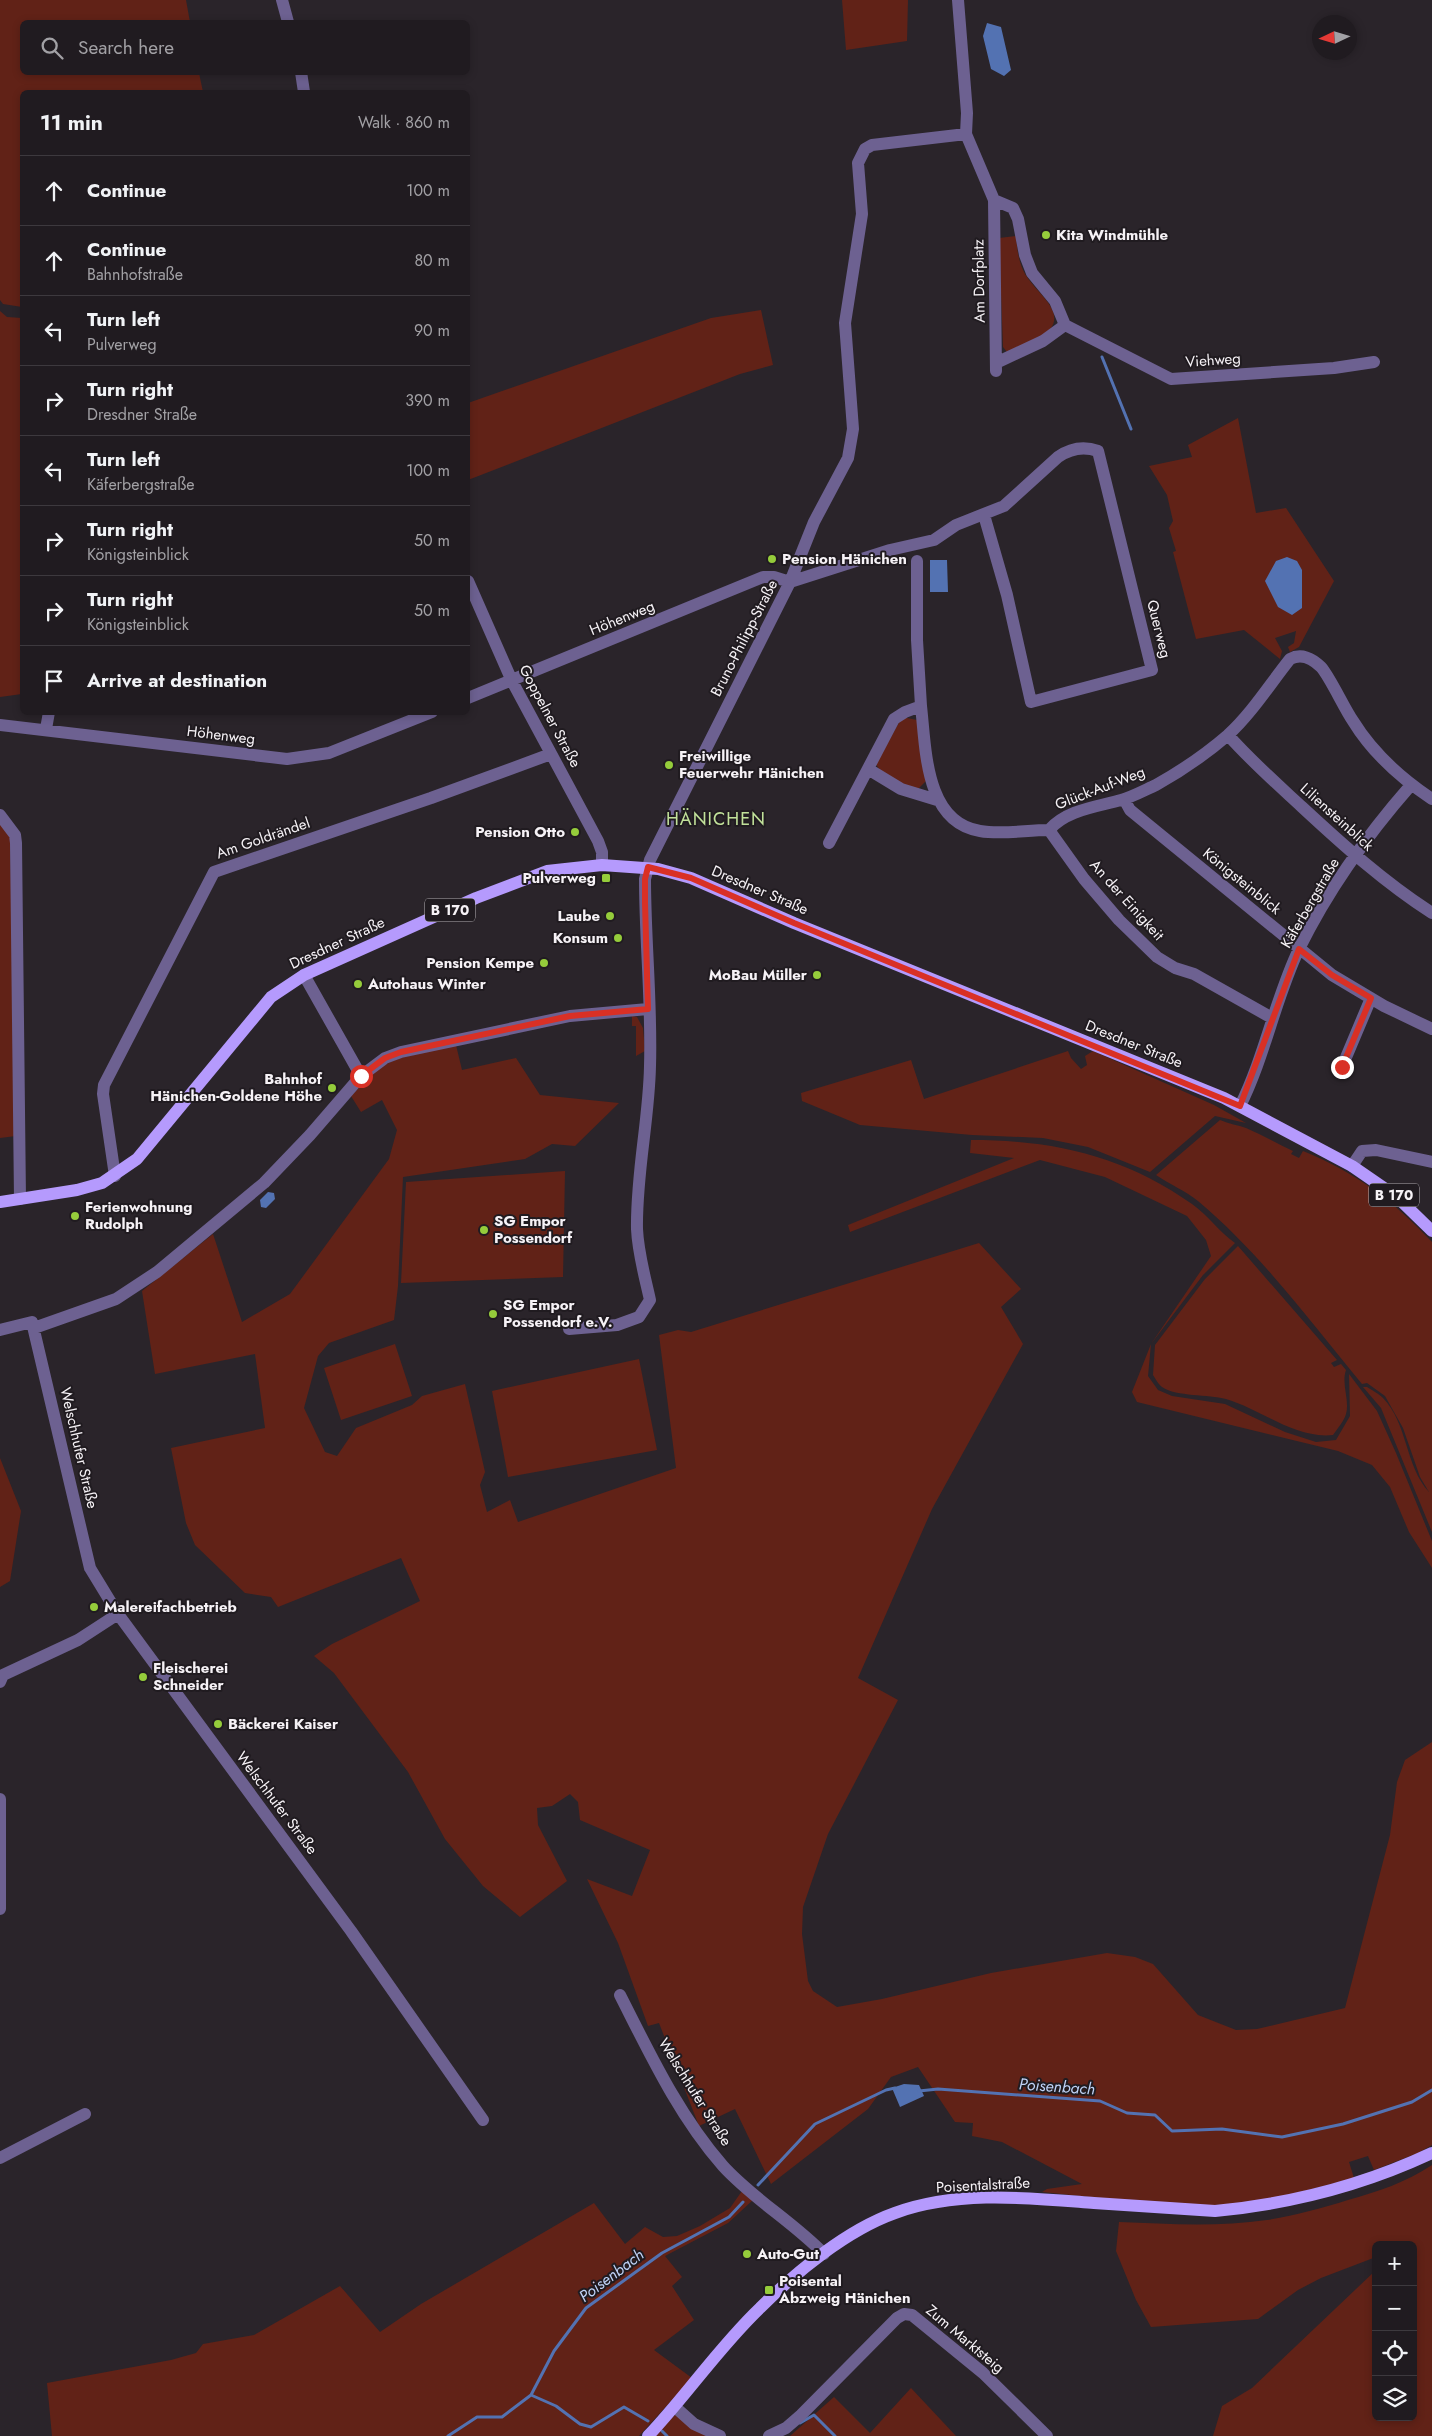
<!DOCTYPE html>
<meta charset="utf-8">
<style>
:root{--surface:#201b20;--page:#282429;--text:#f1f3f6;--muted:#a2a1a5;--line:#3d393e}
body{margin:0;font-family:Jost,sans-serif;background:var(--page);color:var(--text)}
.controls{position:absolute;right:15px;bottom:15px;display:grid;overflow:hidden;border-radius:8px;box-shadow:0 2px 8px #0003}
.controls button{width:45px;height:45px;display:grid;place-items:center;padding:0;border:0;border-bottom:1px solid var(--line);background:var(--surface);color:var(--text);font:25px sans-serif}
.compass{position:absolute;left:1312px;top:15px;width:45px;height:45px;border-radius:50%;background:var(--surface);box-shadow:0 2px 8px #0003;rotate:266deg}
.stop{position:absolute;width:15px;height:15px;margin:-11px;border:4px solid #d93025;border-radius:50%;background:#fff}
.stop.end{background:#d93025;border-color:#fff;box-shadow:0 1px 5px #0008}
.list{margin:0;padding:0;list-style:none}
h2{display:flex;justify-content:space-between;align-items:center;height:65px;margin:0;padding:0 20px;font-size:21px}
h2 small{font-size:16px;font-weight:400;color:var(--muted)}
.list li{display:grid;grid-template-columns:32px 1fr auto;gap:15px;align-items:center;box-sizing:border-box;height:70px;padding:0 20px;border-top:1px solid var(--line)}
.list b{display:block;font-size:19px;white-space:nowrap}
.list p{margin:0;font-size:16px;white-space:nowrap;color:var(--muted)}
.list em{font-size:16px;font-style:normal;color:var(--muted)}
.icon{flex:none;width:28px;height:28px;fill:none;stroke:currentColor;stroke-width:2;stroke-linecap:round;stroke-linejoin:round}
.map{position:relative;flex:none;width:1432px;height:2436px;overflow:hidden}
.search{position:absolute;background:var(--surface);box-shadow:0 2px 8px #0003;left:20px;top:20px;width:450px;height:55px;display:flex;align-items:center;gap:12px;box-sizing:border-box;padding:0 18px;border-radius:8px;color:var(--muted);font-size:19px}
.panel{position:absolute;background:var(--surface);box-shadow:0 2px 8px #0003;left:20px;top:90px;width:450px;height:625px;border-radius:8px}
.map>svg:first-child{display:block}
.green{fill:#612217}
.water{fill:#5372b2}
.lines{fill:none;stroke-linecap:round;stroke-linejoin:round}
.stream{stroke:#5372b2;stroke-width:3}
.minor{stroke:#6d6191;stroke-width:12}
.major{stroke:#b59afd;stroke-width:12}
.route{stroke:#d93025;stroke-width:6}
.poi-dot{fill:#95cc3b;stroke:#201b20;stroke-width:2}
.labels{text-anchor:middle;stroke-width:4;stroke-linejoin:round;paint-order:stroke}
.shield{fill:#201b20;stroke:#b6b2b6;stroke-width:1}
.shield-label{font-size:14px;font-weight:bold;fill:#f6f2f6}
.poi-label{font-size:15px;font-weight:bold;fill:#f6f2f6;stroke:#201b20;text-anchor:start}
.street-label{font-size:15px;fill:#f6f2f6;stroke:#201b20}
.water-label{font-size:16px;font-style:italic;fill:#bfd2f6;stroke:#201b20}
.quarter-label{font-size:18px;letter-spacing:1px;fill:#c1e19a;stroke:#201b20}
</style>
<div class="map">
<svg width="1432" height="2436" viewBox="0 0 1432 2436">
<rect width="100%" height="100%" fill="#2a242a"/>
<!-- green -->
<path class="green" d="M0,0H186L190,22H22V72L199,73L203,92H22V307L3,304L0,300Z
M842,0H908L907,41L846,50Z
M1016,236C1017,247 1018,259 1023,270C1029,283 1041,292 1049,304C1069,333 1027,343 1007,352L1003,347L999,238Z
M761,310L773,365L740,374L468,480V403L711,318Z
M0,311L7,317L22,318V694L0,697Z
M1238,418L1256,513L1286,508L1334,581L1299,647L1290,652L1288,647L1294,643L1296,631L1275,638L1282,651L1280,659L1244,630L1196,639L1173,552L1176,551L1169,528L1173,521L1167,495L1149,466L1192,457L1188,445Z
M902,717L917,720L926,781L918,789C903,786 883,778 876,764Z
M0,819L10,831L16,1136L0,1138Z
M632,1016L637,1017L643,1028L645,1051L636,1056V1026H632Z
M456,1045L462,1070L516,1058L540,1095L619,1103L575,1146L552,1144L525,1159L403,1177L398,1286L394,1320L329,1343L318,1356L304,1408L325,1452L337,1456L356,1428L412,1405L422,1396L465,1384L485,1472L480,1485L487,1512L510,1500L518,1522L676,1468L659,1335L678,1330L691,1332L979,1243L1021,1289L1001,1307L1023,1344L932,1509L858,1678L898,1700L828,1834L803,1907L802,1934L808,1981L813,1991L837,2007L882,1999L991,1973L1107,1953L1135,1957L1153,1964L1198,2015L1236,2030L1257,2029L1345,2008L1390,1835L1397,1782L1405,1760L1432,1742V2145L1418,2153L1374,2170L1368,2156L1349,2162L1354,2178C1308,2190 1261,2204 1213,2205C1156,2207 1098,2197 1042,2192L1047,2189L1082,2184L1002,2142L972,2136L973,2123L955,2122L918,2067L891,2077L868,2109L771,2184L735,2109L699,2126L659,2023L648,2026L618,1943L587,1879L632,1896L650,1850L580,1820L578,1802L570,1794L552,1806L537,1808L538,1825L567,1881L520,1917L483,1886L445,1839L408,1772L334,1673L314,1656L332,1644L420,1601L401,1558L278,1607L271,1597L245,1593L195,1545L186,1523L171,1448L265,1428L255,1354L155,1374L142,1291L213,1234L242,1322L290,1294L389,1159L397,1130L382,1100L361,1112L351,1096L379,1067L400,1058Z
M1068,1051L1071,1058L1081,1069L1087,1065L1085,1056L1093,1051L1214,1105L1246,1123L1215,1116L1150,1172L1088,1147L1043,1138L972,1135L860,1125L802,1101L801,1093L911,1060L924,1099Z
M1220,1120C1229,1124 1238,1125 1246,1128C1262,1135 1278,1144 1293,1151L1291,1154L1299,1158L1303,1151C1355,1172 1394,1201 1432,1242V1532L1381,1408L1363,1387H1367C1372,1390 1379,1394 1383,1398C1408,1424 1405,1466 1429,1492L1420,1477L1403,1428L1385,1396L1367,1383L1362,1384C1310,1321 1261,1254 1198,1201C1186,1191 1169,1184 1156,1175Z
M971,1140C1054,1140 1124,1156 1192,1204C1208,1215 1219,1232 1235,1243L1203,1275L1151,1344L1148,1376L1158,1390L1172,1396L1225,1404L1285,1432L1316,1442L1336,1440L1350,1416L1349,1374L1377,1411L1396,1453L1432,1541V1568L1409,1532L1390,1487L1372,1465L1338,1451L1137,1402L1132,1392L1151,1344L1211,1256L1206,1240L1187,1216L1105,1177L1040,1160L850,1232L848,1225L1014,1158L970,1153Z
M565,1171L563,1277L401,1283L406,1182Z
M1238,1246L1337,1360L1331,1363L1334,1367L1341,1364L1346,1370C1341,1384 1350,1400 1346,1414C1344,1421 1337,1429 1333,1435C1294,1439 1263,1410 1226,1399C1208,1394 1177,1397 1162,1387C1158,1384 1155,1378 1153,1375L1155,1345L1205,1279Z
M395,1344L412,1396L341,1420L324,1368Z
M639,1359L657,1450L508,1477L492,1391Z
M0,1458L21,1511L10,1581L0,1587Z
M1432,2165V2436H1213L1222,2406L1252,2388L1376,2270V2417H1413V2245H1376V2257L1321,2278L1298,2290L1258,2319L1151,2327L1136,2300L1116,2251L1119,2222C1167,2224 1219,2227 1267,2220C1294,2216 1322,2208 1348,2200C1379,2191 1405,2183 1432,2165Z
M742,2191L753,2200L728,2223L665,2256L682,2277L672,2286L694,2320L654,2350L692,2378L639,2436H52L47,2383L171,2360L196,2353L203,2344L254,2335L340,2286L380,2332L421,2304L594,2203L625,2244L645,2227L663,2237L677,2236L700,2226L730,2208Z
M911,2388L956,2436H790L834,2397L870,2433Z
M676,2414L706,2436H654Z"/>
<!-- water -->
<path class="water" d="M987,23L1001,27L1011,70L1004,76L991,69L983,36Z
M1287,557L1297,561L1302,570V608L1292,615L1278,607L1265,581L1276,561Z
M930,560H947L948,592H930Z
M268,1192L274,1193L275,1199L266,1208L261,1207L260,1200Z
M904,2084L919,2085L924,2096L900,2107L892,2088Z"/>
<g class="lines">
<!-- stream -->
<path class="stream" d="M1102,357L1131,429
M919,2091L938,2089L1100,2101L1127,2113L1155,2115L1172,2131L1222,2129L1282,2137L1343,2124L1412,2102L1432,2090
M758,2185L815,2124L886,2090L895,2088
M531,2395L556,2406L580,2424L591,2427L624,2407L648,2421
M800,2423L814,2415L835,2436
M662,2431L667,2436
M448,2436L477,2417H502L531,2395L554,2351L586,2308L662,2253L729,2217L743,2202"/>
<!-- minor -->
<path class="minor" d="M282,0L288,22
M958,0L967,113L966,134L994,200L996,371
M301,72L304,92
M994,200L1013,208L1018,219L1025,255L1032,273L1055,301L1065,325
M1065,325L1171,379L1334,368L1374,362
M998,362L1043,341L1065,325
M468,581L512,681L598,841L602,852V865
M468,698L763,577H774L790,582L890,550L934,540L956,525L1004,506L1058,457C1071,448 1084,446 1098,451L1152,670L1031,702L1007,595L984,515
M921,706C926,750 925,822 980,831C1002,835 1026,830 1049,830
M0,725L287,759L329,753L432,712
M46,729L49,712
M1228,735C1251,761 1276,783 1302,807C1343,845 1384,882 1432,913
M868,769L901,789L937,800
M1124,799L1130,810L1332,975L1384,1006L1432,1029
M0,815L15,835L16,843L20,1199
M1049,830C1066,810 1096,807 1121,800C1132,797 1145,790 1156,785C1181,771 1206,754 1228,735C1252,713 1270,684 1290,659C1301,653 1312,658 1321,667C1330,677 1344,708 1353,721C1372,752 1402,779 1432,799
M1049,830L1084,879L1119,920L1157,957L1175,968L1194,974L1272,1018
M829,843L894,719L905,712L921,706L917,640V561
M304,975L361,1076
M1342,1067L1371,998
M1240,1106C1265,1056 1275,999 1299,949C1328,890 1368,834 1411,785
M1352,1166L1362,1151L1376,1150L1432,1162
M115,1176L103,1094L104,1085L214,872L431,798L551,754
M34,1328L116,1299L157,1272L264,1183L310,1135L361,1076L385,1058L401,1052L570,1016L648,1009
M569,1329L617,1325L639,1317L650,1300C645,1277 638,1253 637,1229C636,1174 649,1120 650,1066C652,1004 645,941 645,879L650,860L790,582L814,522L848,458L853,429L845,323L862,214L858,163L865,149L872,145L966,134
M0,1330L32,1322L90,1568L118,1614L351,1931L483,2120
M0,1682L3,1675L78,1640L118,1614
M0,1799V1909
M620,1995C650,2054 679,2116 723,2166C753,2199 793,2222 824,2254
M0,2158L85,2114
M675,2407L694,2424L720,2436
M769,2436L786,2428L801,2415L897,2318L904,2314L912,2315L983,2373L1047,2436"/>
<!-- major -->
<path class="major" d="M0,1202L77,1190L102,1183L137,1159L271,997L304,975L476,898L547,871L602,865L658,869L691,878L794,923L1224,1098L1352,1166L1397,1197L1432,1231
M648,2436C687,2395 719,2347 760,2308C796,2272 847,2230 895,2213C958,2190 1029,2198 1094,2203C1134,2206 1175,2208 1215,2211C1290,2204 1364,2185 1432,2153"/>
</g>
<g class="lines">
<!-- route -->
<path class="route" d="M361,1076L385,1058L401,1052L570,1016L648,1009L645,903V879L648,867L691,878L794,923L1240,1106L1299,949L1332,975L1371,998L1342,1067"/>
</g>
<!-- markers -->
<g class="poi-dot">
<circle cx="1046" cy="235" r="5"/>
<circle cx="772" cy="559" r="5"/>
<circle cx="669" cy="765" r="5"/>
<circle cx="575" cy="832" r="5"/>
<rect x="601" y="873" width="10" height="10" rx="2.5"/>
<circle cx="610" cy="916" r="5"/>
<circle cx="618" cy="938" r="5"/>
<circle cx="544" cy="963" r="5"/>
<circle cx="817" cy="975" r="5"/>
<circle cx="358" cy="984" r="5"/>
<circle cx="332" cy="1088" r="5"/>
<circle cx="75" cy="1216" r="5"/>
<circle cx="484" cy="1230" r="5"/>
<circle cx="493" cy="1314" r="5"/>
<circle cx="94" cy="1607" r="5"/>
<circle cx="143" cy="1677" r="5"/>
<circle cx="218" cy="1724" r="5"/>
<circle cx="747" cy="2254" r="5"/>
<rect x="764" y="2285" width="10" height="10" rx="2.5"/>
</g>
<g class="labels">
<!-- shield labels -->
<g class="shield">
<rect x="425" y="898.5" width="50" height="23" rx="4"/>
<rect x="1369" y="1183.5" width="50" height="23" rx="4"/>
</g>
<g class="shield-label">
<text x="450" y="915">B 170</text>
<text x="1394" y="1200">B 170</text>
</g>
<!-- poi labels -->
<g class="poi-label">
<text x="1056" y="240">Kita Windmühle</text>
<text x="782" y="564">Pension Hänichen</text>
<text x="679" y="761">Freiwillige<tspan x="679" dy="17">Feuerwehr Hänichen</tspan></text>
<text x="565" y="837" text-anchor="end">Pension Otto</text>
<text x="596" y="883" text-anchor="end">Pulverweg</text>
<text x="600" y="921" text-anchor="end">Laube</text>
<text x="608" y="943" text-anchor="end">Konsum</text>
<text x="534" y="968" text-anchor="end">Pension Kempe</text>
<text x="807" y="980" text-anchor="end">MoBau Müller</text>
<text x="368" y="989">Autohaus Winter</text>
<text x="322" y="1084" text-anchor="end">Bahnhof<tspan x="322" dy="17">Hänichen-Goldene Höhe</tspan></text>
<text x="85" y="1212">Ferienwohnung<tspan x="85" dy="17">Rudolph</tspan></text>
<text x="494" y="1226">SG Empor<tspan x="494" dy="17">Possendorf</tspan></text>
<text x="503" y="1310">SG Empor<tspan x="503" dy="17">Possendorf e.V.</tspan></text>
<text x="104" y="1612">Malereifachbetrieb</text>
<text x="153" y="1673">Fleischerei<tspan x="153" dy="17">Schneider</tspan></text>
<text x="228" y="1729">Bäckerei Kaiser</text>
<text x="757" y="2259">Auto-Gut</text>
<text x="779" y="2286">Poisental<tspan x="779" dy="17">Abzweig Hänichen</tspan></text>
</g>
<!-- street labels -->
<g class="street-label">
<text transform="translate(979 281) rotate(-91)" y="5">Am Dorfplatz</text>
<text transform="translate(1213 360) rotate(-4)" y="5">Viehweg</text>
<text transform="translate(622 618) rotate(-22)" y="5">Höhenweg</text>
<text transform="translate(1159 629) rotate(76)" y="5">Querweg</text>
<text transform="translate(744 638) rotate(-63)" y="5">Bruno-Philipp-Straße</text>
<text transform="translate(550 716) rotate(62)" y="5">Goppelner Straße</text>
<text transform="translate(221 735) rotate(7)" y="5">Höhenweg</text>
<text transform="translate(1100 788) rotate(-21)" y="5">Glück-Auf-Weg</text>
<text transform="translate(1337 817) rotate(42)" y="5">Liliensteinblick</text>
<text transform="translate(263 838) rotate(-19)" y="5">Am Goldrändel</text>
<text transform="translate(1242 881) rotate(39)" y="5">Königsteinblick</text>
<text transform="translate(760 890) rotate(23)" y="5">Dresdner Straße</text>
<text transform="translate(1127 900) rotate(48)" y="5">An der Einigkeit</text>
<text transform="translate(1310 903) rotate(-60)" y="5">Käferbergstraße</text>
<text transform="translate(337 943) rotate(-25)" y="5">Dresdner Straße</text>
<text transform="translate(1134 1044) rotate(22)" y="5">Dresdner Straße</text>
<text transform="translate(79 1448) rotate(77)" y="5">Welschhufer Straße</text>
<text transform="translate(277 1803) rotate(53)" y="5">Welschhufer Straße</text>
<text transform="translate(695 2092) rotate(58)" y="5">Welschhufer Straße</text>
<text transform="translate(983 2185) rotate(-3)" y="5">Poisentalstraße</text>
<text transform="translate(965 2339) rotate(40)" y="5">Zum Marktsteig</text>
</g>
<!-- water labels -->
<g class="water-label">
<text transform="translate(1057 2086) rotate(4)" y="6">Poisenbach</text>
<text transform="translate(611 2275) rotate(-37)" y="6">Poisenbach</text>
</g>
<!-- quarter labels -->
<g class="quarter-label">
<text x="716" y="825">HÄNICHEN</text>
</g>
</g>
</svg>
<div class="controls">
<button>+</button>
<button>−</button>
<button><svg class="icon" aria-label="locate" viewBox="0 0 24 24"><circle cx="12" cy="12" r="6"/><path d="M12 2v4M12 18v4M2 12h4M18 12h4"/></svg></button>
<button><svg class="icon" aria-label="layers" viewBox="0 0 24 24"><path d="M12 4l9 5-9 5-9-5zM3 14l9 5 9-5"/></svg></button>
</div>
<svg class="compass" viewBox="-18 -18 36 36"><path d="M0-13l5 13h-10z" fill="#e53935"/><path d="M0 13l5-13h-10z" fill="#a2a1a5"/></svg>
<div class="stop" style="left:361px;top:1076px"></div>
<div class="stop end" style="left:1342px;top:1067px"></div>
<div class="search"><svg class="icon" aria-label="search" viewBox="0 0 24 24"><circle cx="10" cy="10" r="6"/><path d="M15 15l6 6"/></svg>Search here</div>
<section class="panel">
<h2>11 min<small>Walk · 860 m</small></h2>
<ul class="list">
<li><svg class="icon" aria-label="ahead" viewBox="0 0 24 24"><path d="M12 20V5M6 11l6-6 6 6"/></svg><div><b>Continue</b></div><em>100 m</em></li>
<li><svg class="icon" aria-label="ahead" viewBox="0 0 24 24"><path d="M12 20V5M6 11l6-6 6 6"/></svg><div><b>Continue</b><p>Bahnhofstraße</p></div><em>80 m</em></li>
<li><svg class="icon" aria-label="left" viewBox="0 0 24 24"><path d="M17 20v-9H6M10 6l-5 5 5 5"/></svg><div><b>Turn left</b><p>Pulverweg</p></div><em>90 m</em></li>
<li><svg class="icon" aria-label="right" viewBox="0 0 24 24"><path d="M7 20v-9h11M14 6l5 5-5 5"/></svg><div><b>Turn right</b><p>Dresdner Straße</p></div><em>390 m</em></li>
<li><svg class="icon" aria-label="left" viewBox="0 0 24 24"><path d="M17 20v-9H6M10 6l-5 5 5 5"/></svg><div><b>Turn left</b><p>Käferbergstraße</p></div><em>100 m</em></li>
<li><svg class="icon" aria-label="right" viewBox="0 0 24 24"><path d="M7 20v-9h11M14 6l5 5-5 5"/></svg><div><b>Turn right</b><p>Königsteinblick</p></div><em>50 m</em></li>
<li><svg class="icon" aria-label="right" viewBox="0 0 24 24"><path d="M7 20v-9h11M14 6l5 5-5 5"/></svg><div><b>Turn right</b><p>Königsteinblick</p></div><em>50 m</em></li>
<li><svg class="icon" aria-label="arrive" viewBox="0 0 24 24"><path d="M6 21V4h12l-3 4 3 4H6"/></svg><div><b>Arrive at destination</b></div></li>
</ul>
</section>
</div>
